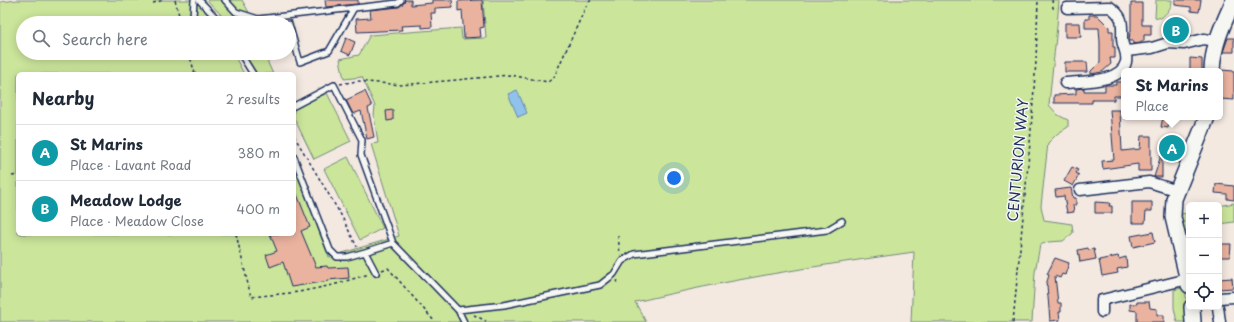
<!DOCTYPE html>
<meta charset="utf-8">
<style>
:root{--surface:#fff;--page:#f6f6f7;--text:#1f2937;--muted:#747a83;--line:#e0e1e3;--accent:#b45309}
body{margin:0;font-family:"Playpen Sans",sans-serif;background:var(--page);color:var(--text)}
.controls{position:absolute;right:12px;bottom:12px;display:grid;overflow:hidden;border-radius:6px;box-shadow:0 2px 10px #0003}
.controls button{width:36px;height:36px;display:grid;place-items:center;padding:0;border:0;border-bottom:1px solid var(--line);background:var(--surface);color:var(--text);font:20px sans-serif}
.you{position:absolute;left:674px;top:178px;width:14px;height:14px;margin:-10px;border:3px solid #fff;border-radius:50%;background:#1a73e8;box-shadow:0 0 0 6px #1a73e833}
.badge{display:grid;place-items:center;width:26px;height:26px;border-radius:50%;background:var(--accent);color:#fff;font-size:13px;font-weight:700}
.pin{position:absolute;translate:-50% -50%;border:2px solid #fff;box-shadow:0 1px 4px #0006}
.popup{position:absolute;left:1121px;top:68px;width:102px;height:52px;box-sizing:border-box;display:grid;place-content:center;border-radius:6px;background:var(--surface);filter:drop-shadow(0 1px 3px #0005);font-size:13px;white-space:nowrap;color:var(--muted)}
.popup b{font-size:15px;color:var(--text)}
.popup::after{content:'';position:absolute;left:50%;top:100%;margin-left:-8px;border:8px solid transparent;border-top-color:var(--surface)}
.list{margin:0;padding:0;list-style:none}
h2{display:flex;justify-content:space-between;align-items:center;height:52px;margin:0;padding:0 16px;font-size:17px}
h2 small{font-size:13px;font-weight:400;color:var(--muted)}
.list li{display:grid;grid-template-columns:26px 1fr auto;gap:12px;align-items:center;box-sizing:border-box;height:56px;padding:0 16px;border-top:1px solid var(--line)}
.list b{display:block;font-size:15px;white-space:nowrap}
.list p{margin:0;font-size:13px;white-space:nowrap;color:var(--muted)}
.list em{font-size:13px;font-style:normal;color:var(--muted)}
.icon{flex:none;width:22px;height:22px;fill:none;stroke:currentColor;stroke-width:2;stroke-linecap:round;stroke-linejoin:round}
.map{position:relative;flex:none;width:1234px;height:322px;overflow:hidden}
.search{position:absolute;background:var(--surface);box-shadow:0 2px 10px #0003;left:16px;top:16px;width:280px;height:44px;display:flex;align-items:center;gap:10px;box-sizing:border-box;padding:0 14px;border-radius:22px;color:var(--muted);font-size:15px}
.panel{position:absolute;background:var(--surface);box-shadow:0 2px 10px #0003;left:16px;top:72px;width:280px;height:164px;border-radius:6px}
.map>svg:first-child{display:block}
.green{fill:#cbe59b;stroke:#738a7c}
.water{fill:#91c2ec;stroke:#6287b3}
.building{fill:#eab39f;stroke:#1b2f5e}
.lines{fill:none;stroke-linecap:round;stroke-linejoin:round}
.lane-casing{stroke:#1b2f5e;stroke-width:8}
.street-casing{stroke:#1b2f5e;stroke-width:13}
.primary-casing{stroke:#1b2f5e;stroke-width:18}
.path{stroke:#1b2f5e;stroke-width:1.5;stroke-dasharray:3 3;stroke-linecap:butt}
.lane{stroke:#f6f6f2;stroke-width:5}
.street{stroke:#f6f6f2;stroke-width:10}
.primary{stroke:#f6f6f2;stroke-width:15}
.labels{text-anchor:middle;stroke-width:3;stroke-linejoin:round;paint-order:stroke}
.street-label{font-size:14px;fill:#1b2f5e;stroke:#f6f6f2}
</style>
<div class="map">
<svg width="1234" height="322" viewBox="0 0 1234 322">
<rect width="100%" height="100%" fill="#f4e9e1"/>
<filter id="ink" filterUnits="userSpaceOnUse"><feTurbulence type="fractalNoise" baseFrequency=".025" numOctaves="2"/><feDisplacementMap in="SourceGraphic" scale="8" xChannelSelector="R" yChannelSelector="G"/><feConvolveMatrix kernelMatrix="1 2 1 2 8 2 1 2 1" color-interpolation-filters="sRGB"/></filter>
<g filter="url(#ink)">
<!-- green -->
<path class="green" d="M17,0H205L217,23H23V53H233L244,74H18V234H294V165L329,257L399,236L371,144L378,143L374,116L375,106L362,77L344,79L340,59L359,55L370,35L461,28L462,39L486,38L483,0H1059C1057,35 1052,70 1049,105L1058,115L1068,120V127L1057,134L1048,143L1041,206L1044,220L1072,224L1073,233L1063,241L1048,242L1040,245L1035,272L1032,322H911L914,252C820,265 727,280 635,302L646,322H0V2Z
M207,0H242L255,23H226L223,17Z
M1156,0H1172C1172,8 1167,13 1161,18L1155,17Z
M244,53H268V63L273,74H257Z
M327,93L351,141L314,159L294,118V109Z
M348,157L383,228L360,240L324,169Z
M1234,203V222L1219,224V206Z
M1189,213V230L1184,232L1181,214Z
M1185,287L1189,322H1177L1174,308V290Z"/>
<!-- water -->
<path class="water" d="M517,90L527,113L518,117L508,94Z"/>
<!-- building -->
<path class="building" d="M325,0H358V4L326,7Z
M405,0H411V5L432,3V0H452L453,7L435,8V13H431L432,27L422,28V25L401,26L402,30L357,32L356,19L371,18L370,10L399,7L404,3Z
M482,0L484,27L480,28L481,37L464,38L462,10L458,11V1Z
M1175,0H1201L1199,12L1191,11V7L1175,5Z
M1131,3H1142V25H1151V35H1144V41H1141V43L1133,44V41H1129L1130,32H1131Z
M1089,15H1097L1109,27V31H1113V47H1115V58H1110L1111,64L1102,72L1091,74V71L1100,62V42L1099,28H1085V19H1089Z
M1171,22L1183,24L1182,33H1185V37H1170Z
M1065,23H1080L1081,37H1065Z
M346,38L355,42L350,55L341,51Z
M1228,38H1234V52H1223Z
M1190,58L1202,59V71H1190Z
M1065,62H1087L1088,72H1065Z
M1221,70L1234,71V100L1220,99Z
M1116,82H1124V96H1114V100H1092V103H1054V95L1076,94V89L1084,88V91H1105V85H1116Z
M365,91L372,106L368,108L374,137L367,139L361,111L353,114L346,100Z
M393,110V120L387,121L386,111Z
M1110,110H1120L1122,151L1140,149L1141,136H1151V171H1138V164L1103,169L1102,161L1114,160Z
M1163,117H1170L1168,128L1161,127Z
M1170,138L1183,142L1178,155L1166,151Z
M1161,155H1162V177H1154Z
M1072,167L1078,170L1076,173L1079,175L1073,186L1064,181Z
M1216,184L1234,186V200L1227,199V194L1215,193Z
M294,187L310,227L301,231L316,267L327,266L328,268L348,267L349,278L328,280L329,281L291,287L283,262L270,267L266,255L277,251L270,234H294Z
M1071,188L1073,198H1076V205H1073L1074,212L1067,213L1064,196L1056,197L1055,190Z
M1095,202L1110,203L1109,206H1112V213H1095Z
M1132,202H1152V211H1146L1145,223H1132Z
M1153,232L1155,242L1133,247L1131,236Z
M1219,244H1231L1230,257H1219Z
M1088,248V250L1094,249L1096,259L1080,262L1078,250Z
M1118,256L1119,259L1126,257L1127,267L1117,269L1118,273L1102,276L1099,260Z
M1055,258L1069,263L1065,275L1062,274L1060,278L1055,276L1058,303H1061V312H1059L1060,320L1050,321L1047,285H1046L1049,275L1047,274Z
M1232,278L1233,288L1219,289V279Z
M1137,302H1149L1150,308L1157,309V315H1164V322H1137V311L1130,310V304H1137Z"/>
<g class="lines">
<defs>
<path id="lane" d="M199,0L221,23
M225,0L236,12L258,19L398,3L401,0
M193,17L194,0
M289,24L300,62L329,51L354,8
M240,53L253,74
M294,106L334,85L362,140L361,155L393,243L365,252
M294,157L330,250L337,257H347L365,252L376,273
M393,243L458,310L464,322
M458,310L504,305L600,285L614,274L622,261L634,254L827,230L842,221"/>
<path id="street" d="M1127,51L1152,48L1168,43L1184,44L1204,39L1216,41
M1065,83C1082,81 1121,83 1126,62C1128,52 1122,47 1122,39C1122,23 1124,17 1110,7L1067,8
M1080,190L1149,182L1178,191
M1219,298L1234,297
M1218,307L1220,322
M1102,312V300L1188,279"/>
<path id="primary" d="M1212,71C1213,44 1223,24 1234,0
M1189,285L1173,217L1174,199L1207,117
M1192,307L1193,322"/>
</defs>
<!-- lane casing -->
<use href="#lane" class="lane-casing"/>
<!-- street casing -->
<use href="#street" class="street-casing"/>
<!-- primary casing -->
<use href="#primary" class="primary-casing"/>
<!-- path -->
<path class="path" d="M175,0L181,23
M1052,0L1053,8H1057
M153,3L164,0
M189,53L195,74
M340,84L357,81L401,85L510,75L548,82L554,77L588,2L593,0
M294,136L341,215L357,247
M12,176L18,175
M236,234L251,297L299,292L333,285L369,274
M618,236L620,254
M382,270L388,268L435,322
M617,283L618,279
M474,315L486,321
M1013,322L1030,143L1036,61L1038,0"/>
<!-- lane -->
<use href="#lane" class="lane"/>
<!-- street -->
<use href="#street" class="street"/>
<!-- primary -->
<use href="#primary" class="primary"/>
</g>
</g>
<g class="labels">
<!-- street labels -->
<g class="street-label">
<text transform="translate(1018 160) rotate(-85)" y="5">CENTURION WAY</text>
</g>
</g>
</svg>
<div class="controls">
<button>+</button>
<button>−</button>
<button><svg class="icon" aria-label="locate" viewBox="0 0 24 24"><circle cx="12" cy="12" r="6"/><path d="M12 2v4M12 18v4M2 12h4M18 12h4"/></svg></button>
</div>
<div class="you"></div>
<div class="pin badge" style="left:1172px;top:148px;background:#0f9aa8">A</div>
<div class="popup"><b>St Marins</b>Place</div>
<div class="pin badge" style="left:1176px;top:30px;background:#0f9aa8">B</div>
<div class="search"><svg class="icon" aria-label="search" viewBox="0 0 24 24"><circle cx="10" cy="10" r="6"/><path d="M15 15l6 6"/></svg>Search here</div>
<section class="panel">
<h2>Nearby<small>2 results</small></h2>
<ul class="list">
<li><span class="badge" style="background:#0f9aa8">A</span><div><b>St Marins</b><p>Place · Lavant Road</p></div><em>380 m</em></li>
<li><span class="badge" style="background:#0f9aa8">B</span><div><b>Meadow Lodge</b><p>Place · Meadow Close</p></div><em>400 m</em></li>
</ul>
</section>
</div>
